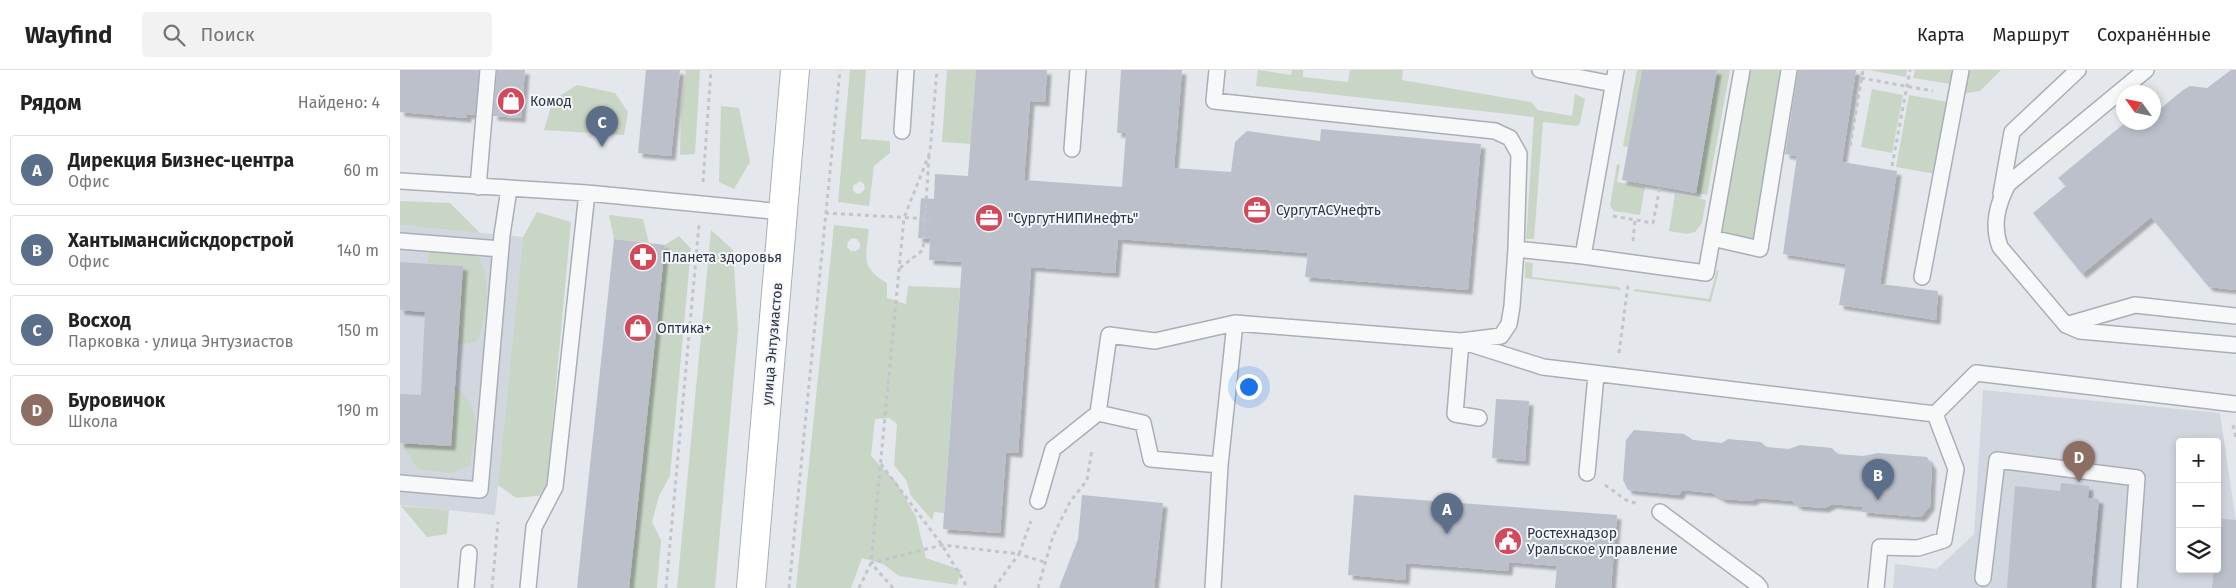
<!DOCTYPE html>
<html lang="ru">
<meta charset="utf-8">
<style>
:root{--surface:#fff;--page:#f2f2f2;--text:#222;--muted:#767676;--line:#e0e0e0;--accent:#111827}
body{margin:0;font-family:"Fira Sans",sans-serif;background:var(--page);color:var(--text)}
.controls{position:absolute;right:15px;bottom:15px;display:grid;overflow:hidden;border-radius:5px;box-shadow:0 2px 8px #0003}
.controls button{width:45px;height:45px;display:grid;place-items:center;padding:0;border:0;border-bottom:1px solid var(--line);background:var(--surface);color:var(--text);font:25px sans-serif}
.compass{position:absolute;left:1716px;top:15px;width:45px;height:45px;border-radius:50%;background:var(--surface);box-shadow:0 2px 8px #0003;rotate:303deg}
.you{position:absolute;left:848px;top:316px;width:18px;height:18px;margin:-12px;border:4px solid #fff;border-radius:50%;background:#1a73e8;box-shadow:0 0 0 8px #1a73e833}
.badge{display:grid;place-items:center;width:32px;height:32px;border-radius:50%;background:var(--accent);color:#fff;font-size:16px;font-weight:700}
.pin{position:absolute;translate:-50% -41px;filter:drop-shadow(0 1px 2px #0008)}
.pin::after{content:'';position:absolute;top:26px;width:18px;height:15px;background:inherit;clip-path:polygon(0 0,100% 0,50% 100%)}
.list{margin:0;padding:0;list-style:none}
h2{display:flex;justify-content:space-between;align-items:center;height:65px;margin:0;padding:0 20px;font-size:21px}
h2 small{font-size:16px;font-weight:400;color:var(--muted)}
.list li{display:grid;grid-template-columns:32px 1fr auto;gap:15px;align-items:center;box-sizing:border-box;height:70px;margin:0 10px 10px;padding:0 10px;border:1px solid var(--line);border-radius:5px}
.list b{display:block;font-size:19px;white-space:nowrap}
.list p{margin:0;font-size:16px;white-space:nowrap;color:var(--muted)}
.list em{font-size:16px;font-style:normal;color:var(--muted)}
.icon{flex:none;width:28px;height:28px;fill:none;stroke:currentColor;stroke-width:2;stroke-linecap:round;stroke-linejoin:round}
.map{position:relative;flex:none;width:1836px;height:518px;overflow:hidden}
header{display:flex;align-items:center;gap:30px;box-sizing:border-box;height:70px;padding:0 25px;background:var(--surface);border-bottom:1px solid var(--line)}
header strong{font-size:24px}
nav{display:flex;gap:28px;margin-inline-start:auto;font-size:18px}
.search{width:350px;height:45px;background:var(--page);display:flex;align-items:center;gap:12px;box-sizing:border-box;padding:0 18px;border-radius:5px;color:var(--muted);font-size:19px}
main{display:flex}
aside{flex:1;background:var(--surface)}
.map>svg:first-child{display:block}
.built{fill:#d2d6de;fill-rule:evenodd}
.green{fill:#c9d6c5;fill-rule:evenodd}
.building{fill:#bbc0ca;filter:url(#shadow)}
.lines{fill:none;stroke-linecap:round;stroke-linejoin:round}
.lane-casing{stroke:#a9aeb7;stroke-width:18}
.secondary-casing{stroke:#a9aeb7;stroke-width:30}
.path{stroke:#c2c5cb;stroke-width:3;stroke-dasharray:4 4;stroke-linecap:butt}
.lane{stroke:#f7f8fa;stroke-width:15}
.secondary{stroke:#fff;stroke-width:28}
.labels{text-anchor:middle;stroke-width:4;stroke-linejoin:round;paint-order:stroke}
.poi-label{font-size:14px;fill:#2b3445;stroke:#f4f6f9;text-anchor:start}
.street-label{font-size:14px;fill:#2b3445;stroke:#f4f6f9}
</style>
<header>
<strong>Wayfind</strong>
<div class="search"><svg class="icon" aria-label="search" viewBox="0 0 24 24"><circle cx="10" cy="10" r="6"/><path d="M15 15l6 6"/></svg>Поиск</div>
<nav><a>Карта</a><a>Маршрут</a><a>Сохранённые</a></nav>
</header>
<main>
<aside>
<h2>Рядом<small>Найдено: 4</small></h2>
<ul class="list">
<li><span class="badge" style="background:#5c6f8a">A</span><div><b>Дирекция Бизнес-центра</b><p>Офис</p></div><em>60 m</em></li>
<li><span class="badge" style="background:#5c6f8a">B</span><div><b>Хантымансийскдорстрой</b><p>Офис</p></div><em>140 m</em></li>
<li><span class="badge" style="background:#5c6f8a">C</span><div><b>Восход</b><p>Парковка · улица Энтузиастов</p></div><em>150 m</em></li>
<li><span class="badge" style="background:#8d6e63">D</span><div><b>Буровичок</b><p>Школа</p></div><em>190 m</em></li>
</ul>
</aside>
<div class="map">
<svg width="1836" height="518" viewBox="0 0 1836 518">
<defs>
<filter id="shadow"><feDropShadow dx="4.5" dy="4.5" stdDeviation="1" flood-color="#0004"/></filter>
</defs>
<rect width="100%" height="100%" fill="#e4e7ec"/>
<!-- built -->
<path class="built" d="M0,155L123,167L95,445L0,435Z
M1583,320L1820,343L1836,452V518H1493L1495,494L1537,499L1574,464ZM1780,372H1817V499H1780Z"/>
<!-- green -->
<path class="green" d="M284,0H300L295,84L280,85L281,39L286,2Z
M450,0H466L461,69L490,71V83L474,96L469,136L438,132ZM460,111L464,114L465,119L461,123L457,124L453,121V116Z
M547,0H576L571,74L542,72Z
M858,0L891,5L892,0H903V7L948,12L950,0H1003L1002,10L1131,32L1138,40L1172,46L1175,24L1185,29L1180,53L1177,56L1143,52L1134,169H1126L1134,47L856,16Z
M1237,0H1242L1228,77L1223,76Z
M1317,0H1330L1307,125L1296,123Z
M1349,0H1380L1353,171L1323,164L1321,160Z
M1469,0H1507L1506,7Z
M1515,0H1552L1550,14L1513,8Z
M1568,0H1601L1580,21L1561,24Z
M177,15L215,23L228,42L224,65L144,60L153,30Z
M1472,19L1503,25L1492,83L1461,77Z
M1509,25L1548,32L1536,104L1496,97Z
M321,36L339,38L350,92L334,119L319,112Z
M1217,94L1220,95L1217,112L1245,117L1240,145L1214,141L1210,136Z
M1275,124L1306,130L1302,153L1295,162L1287,164L1269,161Z
M0,131L50,133L80,163L0,155Z
M137,142L171,152L146,425L116,428L98,415L123,167Z
M209,145L243,149L249,173L214,169Z
M434,155L469,159C466,187 460,197 487,213V228L506,234L508,216L560,218L544,443L534,442L532,450L511,426L506,410L494,395L497,354L489,348L475,349L471,386L497,413L516,447L526,488L561,500L557,515L499,506L483,494L462,488L451,518H396ZM452,168L457,169L460,173V178L456,181H451L447,177L448,172Z
M311,160L333,180L338,259L315,518H277Z
M279,166L291,179L270,406L259,426L252,452L261,470L257,518H229L265,175Z
M50,177L79,188C93,215 86,244 77,272L58,275L63,196L27,193L30,180Z
M1125,192L1133,193L1132,207L1219,217L1221,220L1125,208Z
M1317,200H1319L1311,232L1233,221L1235,219L1309,229Z
M55,315C84,344 75,359 70,396L50,403L18,399L1,373L51,376Z
M1,436L49,440L47,464L27,467Z"/>
<!-- building -->
<path class="building" d="M0,0H79L75,45L67,44V48L0,42Z
M97,0H125L121,48L93,46Z
M246,0H280L271,86L238,83Z
M576,0H647L645,32L630,31L624,110L722,117L726,63H717L721,0H782L774,98L831,102L835,72L847,61L920,71L921,59L1081,74L1068,220L905,207L908,183L718,169L715,203L631,197L618,383L606,382L600,463L543,459L562,192L529,190L530,169L518,168L521,128L534,129L535,104L568,106Z
M1242,0H1317L1296,123L1222,110Z
M1398,0H1456L1442,92L1497,101L1480,214L1538,221L1536,250L1439,235L1446,194L1383,184L1397,86L1385,84Z
M1831,0H1836V220L1809,217L1751,147L1682,204L1633,143L1666,116L1658,108L1726,52H1754V44L1783,20L1790,16L1807,18Z
M214,169L265,175L229,518H177Z
M0,192L63,196L51,376L0,373V324L21,325L25,242L0,240Z
M1096,329L1129,331L1125,391L1092,388Z
M1234,360L1284,364L1293,370L1322,373L1328,369L1361,372L1366,377L1389,379L1400,375L1432,378L1437,384L1463,386L1478,383L1527,387L1532,396L1530,436L1521,447L1462,442L1463,437L1432,434L1425,438L1398,436L1392,431L1357,428L1351,431L1323,429L1312,423L1282,420L1279,425L1228,420L1223,410L1226,370Z
M1661,413L1689,416L1688,428L1699,429L1691,518H1607L1615,416L1660,421Z
M682,425L763,433L754,518H659L678,469Z
M954,425L1217,445L1211,518H1155L1157,496L1109,492L1108,501L1006,493L1005,510L948,505Z
M1822,449L1836,450V518H1812L1814,499H1817Z"/>
<g class="lines">
<defs>
<path id="lane" d="M1140,0L1213,14
M1216,0L1183,186L1306,203L1342,0
M1746,0L1608,114C1597,135 1592,155 1600,177L1666,255L1680,261L1836,275
M502,61L506,0
M672,79L678,0
M0,111L187,123L383,142
M78,117L88,0
M1601,124L1612,62L1678,0
M1312,168L1360,179L1389,0
M0,171L101,179
M1116,179L1183,186
M1522,207L1561,0
M1666,255L1735,235L1836,246
M698,343L743,353L751,389L820,395
M1535,344L1576,303L1836,334
M1079,348L1055,344L1061,271L1143,297L1535,344
M1187,403L1196,305
M0,413L80,420L102,165L109,119
M638,431L653,379L698,343L709,265L755,271L835,253L1061,271L1101,266L1109,254L1112,236L1116,179L1119,84L1110,68L1095,61L814,31L817,0
M1260,442L1357,514L1360,518
M1583,508L1597,390L1737,408L1729,518
M66,518L69,483
M128,518L134,457L155,417L187,123
M813,518L820,395L835,253
M1476,518L1480,477L1518,478L1544,470L1556,399L1535,344"/>
<path id="secondary" d="M351,518L395,0"/>
</defs>
<!-- lane casing -->
<use href="#lane" class="lane-casing"/>
<!-- secondary casing -->
<use href="#secondary" class="secondary-casing"/>
<!-- path -->
<path class="path" d="M1461,8L1533,21
M1450,76L1463,0
M1492,96L1510,0
M303,112L311,0
M425,143L532,149
M1213,146L1253,153L1260,117
M1233,171L1235,150
M500,198L523,180L529,86
M1219,283L1228,215
M1833,355L1836,369
M481,394L542,475L565,513V518
M1205,415L1226,430L1238,434
M92,518L98,452
M266,518L299,155
M389,518L440,0
M459,518L471,493L504,148L530,82L537,0
M493,518L471,493L542,475L619,484L631,451
M594,518L619,484L644,492
M638,518L653,466L670,432L687,410L692,379"/>
<!-- lane -->
<use href="#lane" class="lane"/>
<!-- secondary -->
<use href="#secondary" class="secondary"/>
</g>
<!-- icons -->
<defs>
<symbol id="shop-disc" viewBox="-11 -11 22 22"><circle r="9.5" fill="#d1495b" stroke="#f4f6f9"/><path d="M-5-2.5h2.3a2.7 3.5 0 0 1 5.4 0H5L5.5 6h-11ZM-1.5-2.5h3a1.5 2.3 0 0 0-3 0Z" fill="#fff"/></symbol>
<symbol id="office-disc" viewBox="-11 -11 22 22"><circle r="9.5" fill="#d1495b" stroke="#f4f6f9"/><path d="M-6-3h4V-5.5h4V-3h4V5H-6ZM-1-4.5V-3h2v-1.5ZM-6 0V1H6V0Z" fill="#fff"/></symbol>
<symbol id="pharmacy-disc" viewBox="-11 -11 22 22"><circle r="9.5" fill="#d1495b" stroke="#f4f6f9"/><path d="M-2-6h4v4h4v4h-4v4h-4v-4h-4v-4h4Z" fill="#fff"/></symbol>
<symbol id="civic-disc" viewBox="-11 -11 22 22"><circle r="9.5" fill="#d1495b" stroke="#f4f6f9"/><path d="M-.6-6.5H3V-4.5H.6V-3L4-1V1h2V6H-6V1h2V-1L-.6-3ZM-1.2 2.5V6h2.4V2.5Z" fill="#fff"/></symbol>
</defs>
<g fill-rule="evenodd">
<use href="#shop-disc" x="95" y="15" width="32" height="32"/>
<use href="#office-disc" x="841" y="124" width="32" height="32"/>
<use href="#office-disc" x="573" y="132" width="32" height="32"/>
<use href="#pharmacy-disc" x="227" y="171" width="32" height="32"/>
<use href="#shop-disc" x="222" y="242" width="32" height="32"/>
<use href="#civic-disc" x="1092" y="455" width="32" height="32"/>
</g>
<g class="labels">
<!-- poi labels -->
<g class="poi-label">
<text x="130" y="36">Комод</text>
<text x="876" y="145">СургутАСУнефть</text>
<text x="608" y="153">"СургутНИПИнефть"</text>
<text x="262" y="192">Планета здоровья</text>
<text x="257" y="263">Оптика+</text>
<text x="1127" y="468">Ростехнадзор<tspan x="1127" dy="16">Уральское управление</tspan></text>
</g>
<!-- street labels -->
<g class="street-label">
<text transform="translate(372 274) rotate(-85)" y="5">улица Энтузиастов</text>
</g>
</g>
</svg>
<div class="controls">
<button>+</button>
<button>−</button>
<button><svg class="icon" aria-label="layers" viewBox="0 0 24 24"><path d="M12 4l9 5-9 5-9-5zM3 14l9 5 9-5"/></svg></button>
</div>
<svg class="compass" viewBox="-18 -18 36 36"><path d="M0-13l5 13h-10z" fill="#e53935"/><path d="M0 13l5-13h-10z" fill="#767676"/></svg>
<div class="you"></div>
<div class="pin badge" style="left:1047px;top:464px;background:#5c6f8a">A</div>
<div class="pin badge" style="left:1478px;top:430px;background:#5c6f8a">B</div>
<div class="pin badge" style="left:202px;top:77px;background:#5c6f8a">C</div>
<div class="pin badge" style="left:1679px;top:412px;background:#8d6e63">D</div>
</div>
</main>
